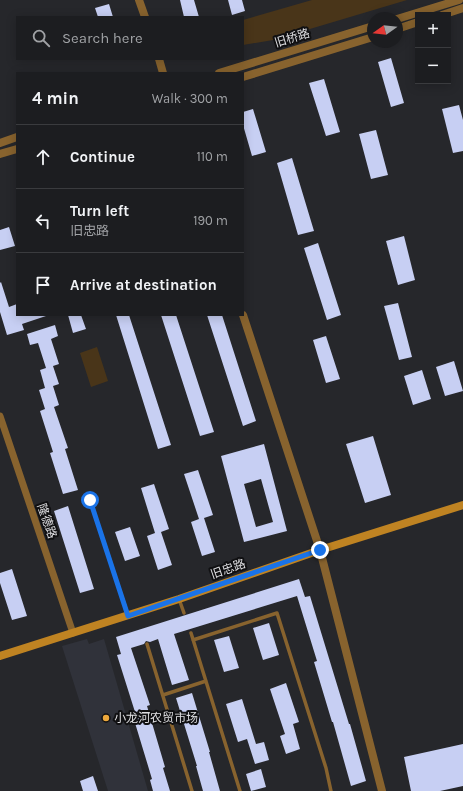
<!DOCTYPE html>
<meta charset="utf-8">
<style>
:root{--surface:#1c1d20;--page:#252629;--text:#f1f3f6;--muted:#a0a2a5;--line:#3a3b3e}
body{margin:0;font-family:Karla,"Noto Sans SC",sans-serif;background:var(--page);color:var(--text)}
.controls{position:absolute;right:12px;top:12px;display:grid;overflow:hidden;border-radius:0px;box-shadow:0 2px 10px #0003}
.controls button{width:36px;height:36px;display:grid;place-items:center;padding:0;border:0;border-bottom:1px solid var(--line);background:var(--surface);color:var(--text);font:20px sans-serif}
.compass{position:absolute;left:367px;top:12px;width:36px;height:36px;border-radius:50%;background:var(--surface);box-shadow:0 2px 10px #0003;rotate:255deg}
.stop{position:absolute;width:12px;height:12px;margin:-9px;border:3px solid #1a73e8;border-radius:50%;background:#fff}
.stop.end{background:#1a73e8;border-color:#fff;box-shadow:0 1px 4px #0008}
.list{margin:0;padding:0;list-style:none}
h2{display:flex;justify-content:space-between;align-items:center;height:52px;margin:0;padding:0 16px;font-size:17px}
h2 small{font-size:13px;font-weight:400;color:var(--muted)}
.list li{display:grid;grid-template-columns:26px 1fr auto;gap:12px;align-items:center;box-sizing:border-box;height:64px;padding:0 16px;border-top:1px solid var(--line)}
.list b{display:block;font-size:15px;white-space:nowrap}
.list p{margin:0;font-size:13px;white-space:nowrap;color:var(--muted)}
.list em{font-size:13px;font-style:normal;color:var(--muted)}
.icon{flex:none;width:22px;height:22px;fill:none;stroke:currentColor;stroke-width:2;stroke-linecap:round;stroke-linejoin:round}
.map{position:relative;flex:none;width:463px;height:791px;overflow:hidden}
.search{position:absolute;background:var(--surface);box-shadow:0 2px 10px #0003;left:16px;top:16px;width:228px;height:44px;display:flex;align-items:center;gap:10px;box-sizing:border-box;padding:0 14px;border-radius:0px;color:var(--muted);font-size:15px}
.panel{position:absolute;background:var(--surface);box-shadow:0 2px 10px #0003;left:16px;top:72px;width:228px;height:244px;border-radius:0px}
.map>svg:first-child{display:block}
.built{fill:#30323a}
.green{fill:#493519}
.building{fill:#c7cff3;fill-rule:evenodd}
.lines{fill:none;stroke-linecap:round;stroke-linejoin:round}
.service{stroke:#88632e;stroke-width:3.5}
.minor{stroke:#88632e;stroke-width:7}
.tertiary{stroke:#88632e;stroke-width:8}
.secondary{stroke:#bf8322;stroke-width:8}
.route{stroke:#1a73e8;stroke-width:5}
.poi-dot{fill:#eda83c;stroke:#101012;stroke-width:1.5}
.labels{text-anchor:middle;stroke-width:4;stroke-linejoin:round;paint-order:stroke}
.street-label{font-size:12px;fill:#dfdfe2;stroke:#101012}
.poi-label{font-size:12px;fill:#dfdfe2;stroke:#101012;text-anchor:start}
</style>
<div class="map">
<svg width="463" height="791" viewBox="0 0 463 791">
<rect width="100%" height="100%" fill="#26272b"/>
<!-- built -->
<path class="built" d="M87,639L89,644L104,639L148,791H108L62,646Z"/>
<!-- green -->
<path class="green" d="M312,0H407L273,40L243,45V20Z
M97,347L108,381L91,387L80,353Z"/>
<!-- building -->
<path class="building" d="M180,0H194L199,17H184Z
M228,0H242L245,11L232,15Z
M109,4L113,17H98L95,8Z
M391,58L404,103L391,107L378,62Z
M324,79L340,132L326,136L309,83Z
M459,105L463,120V151L453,153L442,109Z
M253,109L266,152L252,156L243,125V112Z
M376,130L388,175L371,179L359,134Z
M292,158L314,231L298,235L277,163Z
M9,227L15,246L0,250V230Z
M404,236L415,280L398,285L386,241Z
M318,243L341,315L327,320L304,248Z
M1,282L9,307L17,304V315H46V316L22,324L24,330L7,335L0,312V283Z
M398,303L412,357L399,360L384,306Z
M68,315H81L86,329L73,333Z
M116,315H129L171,445L158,449Z
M161,315H176L214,432L200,436Z
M207,315H222L256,421L243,426Z
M55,325L58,336L51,339L59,364L53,366L59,384L53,386L59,405L54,407L68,448L65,449L78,490L63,494L50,453L53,452L40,411L45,409L39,390L45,388L40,370L46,368L38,343L30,345L27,334Z
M326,336L340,379L326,383L313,340Z
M454,361L463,391L445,396L436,367Z
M422,370L431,399L413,405L404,376Z
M373,436L391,495L365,503L346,444Z
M264,444L287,531L244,542L221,456ZM261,479L273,522L256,527L244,484Z
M198,470L213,515L204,518L215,552L202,556L191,522L199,519L184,474Z
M154,484L169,529L161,532L172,565L158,570L147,536L155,533L141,488Z
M68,506L94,589L80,593L54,511Z
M130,527L140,556L125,561L115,532Z
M12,569L27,616L12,620L0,583V573Z
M299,579L305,597L310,596L349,724H350L366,781L351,786L333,722H332L314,662L317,661L297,596L174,634L189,680L172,685L158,639L150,642L146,641L144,644L131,648L150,705L147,706L165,767L163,768L170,791H153L150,780L152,779L132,713L135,712L117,655L121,654L116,637Z
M269,623L279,655L263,660L253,628Z
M229,636L239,668L224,672L214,640Z
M286,683L299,722L293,724L300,749L286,754L280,736L285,734L270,689Z
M192,693L210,752H209L220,791H203L196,766H197L176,698Z
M242,699L256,744L264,742L269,760L255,764L247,739L238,742L226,704Z
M463,744V786L440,791H411L404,757Z
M261,769L266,787L251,791L246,774Z
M93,776L98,791H83L80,781Z"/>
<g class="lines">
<!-- service -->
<path class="service" d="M90,500L128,615
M179,599L184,613
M191,633L240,791
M193,640L277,613L326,768L331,791
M147,644L192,791
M163,695L206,681"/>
<!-- minor -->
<path class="minor" d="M0,416L73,633"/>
<!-- tertiary -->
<path class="tertiary" d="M139,0L145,17
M442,15L463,8
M397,19L459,0
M397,29L418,22
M159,59L163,73
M219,73L373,26
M243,77L373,37
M0,143L17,137
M0,154L17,149
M243,315L320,550L382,791"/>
<!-- secondary -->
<path class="secondary" d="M0,656L179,599L320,550L463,505"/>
</g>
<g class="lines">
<!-- route -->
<path class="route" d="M90,500L128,616L320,550"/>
</g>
<!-- markers -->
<circle class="poi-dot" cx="106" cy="718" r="4"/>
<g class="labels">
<!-- street labels -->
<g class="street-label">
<text transform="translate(292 38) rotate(-17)" y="4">旧桥路</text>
<text transform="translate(47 521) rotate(71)" y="4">隆德路</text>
<text transform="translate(228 569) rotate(-19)" y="4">旧忠路</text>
</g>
<!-- poi labels -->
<g class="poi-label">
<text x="114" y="722">小龙河农贸市场</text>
</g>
</g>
</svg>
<div class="controls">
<button>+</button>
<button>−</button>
</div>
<svg class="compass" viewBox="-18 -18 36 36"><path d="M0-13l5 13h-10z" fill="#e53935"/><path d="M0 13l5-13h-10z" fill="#a0a2a5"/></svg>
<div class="stop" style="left:90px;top:500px"></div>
<div class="stop end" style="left:320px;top:550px"></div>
<div class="search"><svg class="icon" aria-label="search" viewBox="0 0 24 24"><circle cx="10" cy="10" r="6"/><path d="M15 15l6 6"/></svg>Search here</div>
<section class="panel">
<h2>4 min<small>Walk · 300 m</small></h2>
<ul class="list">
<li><svg class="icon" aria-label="ahead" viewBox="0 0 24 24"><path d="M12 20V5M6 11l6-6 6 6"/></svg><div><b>Continue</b></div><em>110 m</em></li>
<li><svg class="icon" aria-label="left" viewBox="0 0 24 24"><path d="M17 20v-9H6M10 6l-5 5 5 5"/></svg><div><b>Turn left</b><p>旧忠路</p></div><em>190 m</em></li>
<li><svg class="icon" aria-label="arrive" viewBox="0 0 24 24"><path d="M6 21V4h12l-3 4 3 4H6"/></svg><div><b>Arrive at destination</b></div></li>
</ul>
</section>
</div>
